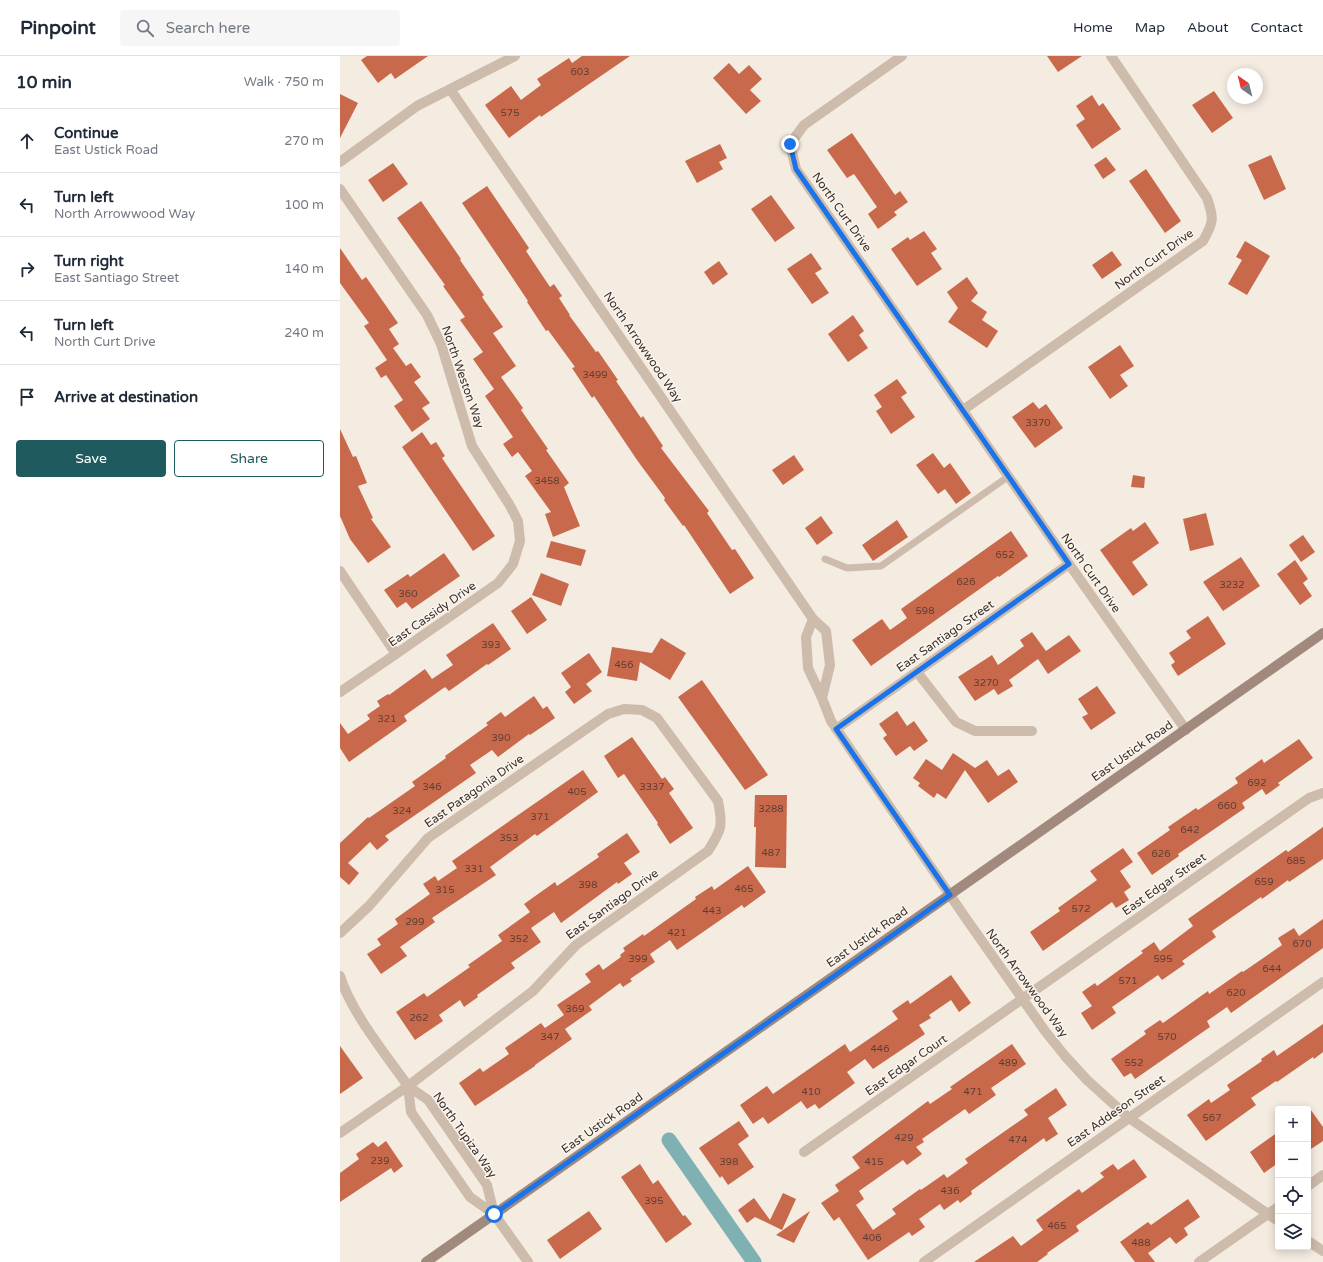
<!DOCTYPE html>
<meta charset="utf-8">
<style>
:root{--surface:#fff;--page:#f6f6f7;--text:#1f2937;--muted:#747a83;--line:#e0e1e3;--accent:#1f5a5e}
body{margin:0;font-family:"Varela Round",sans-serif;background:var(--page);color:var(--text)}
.controls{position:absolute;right:12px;bottom:12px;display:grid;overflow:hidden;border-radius:4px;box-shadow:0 2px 10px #0003}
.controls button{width:36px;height:36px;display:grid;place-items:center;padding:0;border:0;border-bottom:1px solid var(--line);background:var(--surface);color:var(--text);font:20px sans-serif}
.compass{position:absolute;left:887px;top:12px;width:36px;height:36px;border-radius:50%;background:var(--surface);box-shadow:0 2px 10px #0003;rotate:325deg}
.stop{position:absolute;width:12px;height:12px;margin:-9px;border:3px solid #1a73e8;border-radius:50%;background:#fff}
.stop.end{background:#1a73e8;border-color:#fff;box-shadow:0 1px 4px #0008}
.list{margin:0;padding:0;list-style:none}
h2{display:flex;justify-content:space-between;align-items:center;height:52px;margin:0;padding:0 16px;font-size:17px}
h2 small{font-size:13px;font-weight:400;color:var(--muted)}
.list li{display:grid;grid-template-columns:26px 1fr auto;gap:12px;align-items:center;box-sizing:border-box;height:64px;padding:0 16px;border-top:1px solid var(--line)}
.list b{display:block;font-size:15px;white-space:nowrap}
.list p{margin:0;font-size:13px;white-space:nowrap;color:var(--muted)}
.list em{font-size:13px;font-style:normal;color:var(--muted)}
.actions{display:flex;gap:8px;padding:12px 16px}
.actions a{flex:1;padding:9px 0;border:1px solid var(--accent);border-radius:4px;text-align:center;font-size:14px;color:var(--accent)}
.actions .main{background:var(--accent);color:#fff}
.icon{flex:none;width:22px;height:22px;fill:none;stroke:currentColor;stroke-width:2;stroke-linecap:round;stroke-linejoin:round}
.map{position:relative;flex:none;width:983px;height:1206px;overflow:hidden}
header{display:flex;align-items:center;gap:24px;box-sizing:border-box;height:56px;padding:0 20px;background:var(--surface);border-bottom:1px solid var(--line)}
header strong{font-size:19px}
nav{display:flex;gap:22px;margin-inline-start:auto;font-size:14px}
.search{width:280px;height:36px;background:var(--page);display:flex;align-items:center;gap:10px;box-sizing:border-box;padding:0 14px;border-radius:4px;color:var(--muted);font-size:15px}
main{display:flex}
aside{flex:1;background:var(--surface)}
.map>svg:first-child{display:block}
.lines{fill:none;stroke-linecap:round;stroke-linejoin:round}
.canal{stroke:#7fb0b2;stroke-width:15}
.building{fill:#c8694b}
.service{stroke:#cdbbac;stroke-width:7}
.minor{stroke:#cdbbac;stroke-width:10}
.secondary{stroke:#a18a7d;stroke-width:10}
.route{stroke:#1a73e8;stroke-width:5}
.labels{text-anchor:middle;stroke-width:3;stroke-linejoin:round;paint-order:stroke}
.number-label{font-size:10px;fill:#5e3e33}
.street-label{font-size:12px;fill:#3b302b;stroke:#fbf5ee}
</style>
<header>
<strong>Pinpoint</strong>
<div class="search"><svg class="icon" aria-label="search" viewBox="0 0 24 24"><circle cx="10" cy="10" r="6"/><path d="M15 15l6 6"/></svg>Search here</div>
<nav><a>Home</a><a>Map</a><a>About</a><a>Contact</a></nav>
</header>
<main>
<aside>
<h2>10 min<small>Walk · 750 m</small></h2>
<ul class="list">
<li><svg class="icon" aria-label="ahead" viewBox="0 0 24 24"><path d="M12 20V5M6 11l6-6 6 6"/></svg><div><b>Continue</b><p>East Ustick Road</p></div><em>270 m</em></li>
<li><svg class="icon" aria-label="left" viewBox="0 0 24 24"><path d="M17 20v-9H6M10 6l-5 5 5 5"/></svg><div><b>Turn left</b><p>North Arrowwood Way</p></div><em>100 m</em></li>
<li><svg class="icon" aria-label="right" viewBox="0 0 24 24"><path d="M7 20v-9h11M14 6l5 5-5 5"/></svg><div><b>Turn right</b><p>East Santiago Street</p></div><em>140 m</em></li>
<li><svg class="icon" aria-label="left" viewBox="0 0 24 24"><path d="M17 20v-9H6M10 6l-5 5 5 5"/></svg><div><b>Turn left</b><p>North Curt Drive</p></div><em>240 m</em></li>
<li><svg class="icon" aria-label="arrive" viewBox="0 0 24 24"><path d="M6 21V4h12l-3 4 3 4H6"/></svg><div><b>Arrive at destination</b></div></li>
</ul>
<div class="actions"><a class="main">Save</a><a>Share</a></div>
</aside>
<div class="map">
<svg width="983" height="1206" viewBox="0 0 983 1206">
<rect width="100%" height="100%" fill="#f4ebe1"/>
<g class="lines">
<!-- canal -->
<path class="canal" d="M329,1084L414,1206"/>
</g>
<!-- building -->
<path class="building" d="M27,0H88L55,23L51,17L38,27L21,4Z
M242,0H290L201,61L200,59L169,82L145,49L171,30L181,44L201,29L197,23L229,2L232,7Z
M707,0H742L718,16Z
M389,7L399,18L409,9L422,23L410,34L421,45L406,58L373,22Z
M874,35L893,62L872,77L852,49Z
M0,38L18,47L0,82Z
M752,39L759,50L763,47L781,73L752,93L736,69L745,63L736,50Z
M512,77L555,139L560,135L568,146L554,156L557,159L538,173L528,158L537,151L514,118L507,122L487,94Z
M380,88L387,102L379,106L383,113L357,127L345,105Z
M931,99L946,133L924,144L908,109Z
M766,101L776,114L763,123L754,109Z
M53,107L68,128L43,146L28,124Z
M806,113L841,165L825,177L789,125Z
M147,130L189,192L186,195L210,231L214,228L222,240L219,242L230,259H229L256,296L258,295L278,324L276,325L301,362L303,360L323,390L321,392L369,455L367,457L392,494L395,493L414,522L390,538L344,469L343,470L324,444L325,442L297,404L254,340L252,342L232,312L235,311L208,274L206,275L187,246L188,245L168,215L122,147Z
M431,139L455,172L435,186L411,153Z
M81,145L121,203L120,204L144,239L142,241L163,271L153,277L176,310L161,321L183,352L181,354L208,393L206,394L229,427L224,431L240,470L213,481L205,458L211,456L185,420L192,415L178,396L172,401L163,388L173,381L145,340L154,333L133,303L143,296L120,264L125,261L103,230L105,229L57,162Z
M584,175L597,193L591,197L602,213L577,230L551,193L568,181L570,184Z
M905,185L930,200L907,239L888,228L902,204L896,201Z
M0,192L22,224L26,221L58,267L49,273L59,288L53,292L66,310L71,307L81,321L74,326L90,347L82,352L90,363L72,376L54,350L63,344L46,319L41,322L35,312L47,304L24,270L29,267L0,227Z
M772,195L782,209L762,223L752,209Z
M471,197L482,213L475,217L489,237L472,248L447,213Z
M379,205L388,218L373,229L364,216Z
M627,221L638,237L631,245L647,256L642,264L658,275L647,292L608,266L618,252L607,236Z
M513,259L524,275L519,279L528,292L508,306L488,278Z
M780,289L794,310L780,319L788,330L770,343L748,311Z
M557,323L567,337L561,341L575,361L551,378L536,355L542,351L534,339Z
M693,346L699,353L706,348L723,372L695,392L672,361Z
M0,373L13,401L16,400L27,427L18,430L33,462L31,463L51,491L28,507L10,483L0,460Z
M82,376L91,389L96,386L105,400L102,402L155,480L133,495L62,391Z
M593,397L604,412L610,407L631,437L616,448L605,433L598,438L576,409Z
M454,399L464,414L443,429L432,414Z
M793,419L805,421L804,432L791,431Z
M866,457L874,489L850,495L843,463Z
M481,460L493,477L477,489L465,472Z
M557,464L568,481L533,505L522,489Z
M805,466L819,487L792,506L808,529L793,540L760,494L791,472L793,475Z
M671,475L688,500L659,521L658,520L531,610L512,584L542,563L550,574L567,562L561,553Z
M963,479L975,496L961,506L949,489Z
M211,485L246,494L241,510L206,501Z
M104,497L120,520L72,553L66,546L57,552L44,534L68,518L70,521Z
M901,501L920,530L883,555L863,526Z
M955,504L968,523L963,527L972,540L960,549L937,518Z
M201,517L229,528L221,550L192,539Z
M191,541L207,564L187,578L171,555Z
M868,560L886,588L838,620L831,609L835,606L829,597L851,582L846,575Z
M153,567L171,593L148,609L147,608L109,635L105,631L64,660L67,665L9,706L0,692V667L8,678L30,663L27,659L40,650L37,645L48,638L49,639L85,613L92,623L113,609L106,599Z
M692,576L706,595L729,579L741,595L708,618L698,603L669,624L673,630L658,639L654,633L635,645L618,621L652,599L658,609L684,590L680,584Z
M321,582L346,597L330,624L300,606L297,625L267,620L272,591L312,597Z
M249,597L262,616L246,628L252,635L234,648L225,636L231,631L221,617Z
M362,624L428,719L405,734L338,641Z
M757,630L776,657L751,674L742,661L748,658L738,643Z
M194,640L203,653L207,650L215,662L190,679L189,678L158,701L152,694L130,709L136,717L45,780L49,784L37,794L30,786L8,807L19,817L9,829L0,821V787L28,761L29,762L75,730L72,726L106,702L105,700L148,669L146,667L161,656L165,661Z
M557,655L567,670L574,665L588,685L574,695L570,690L556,700L543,682L547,679L539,668Z
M292,681L322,723L325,721L334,733L329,737L353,772L330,788L317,768L318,767L284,718L278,722L264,700Z
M959,683L973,702L938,727L940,729L926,739L922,733L902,747L905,752L838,798L839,800L812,819L797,797L830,774L828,771L856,752L858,754L898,727L895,722L922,703L924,707Z
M613,697L635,712L647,704L658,720L669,713L678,726L648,747L625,714L606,743L597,737L594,742L578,730L580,727L573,722L586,703L602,714Z
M243,714L258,736L197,780L195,778L150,811L156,819L92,862L95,866L60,891L67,900L41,918L27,898L41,889L37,883L58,868L55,863L90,838L83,828L95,820L98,825L117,812L112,805Z
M415,739H447L446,812L415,811L416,771H414Z
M983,771V803L949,826L948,824L922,843L921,841L872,875L876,881L842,905L845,908L822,924L818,919L772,951L776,957L752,974L741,957L752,950L742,936L755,927L757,930L803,897L801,895L814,886L820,895L853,870L848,863L946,794L948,796Z
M287,777L300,796L284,807L292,818L278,828L277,826L221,867L214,856L191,872L201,886L171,907L175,912L137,939L138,941L124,951L120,944L99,959L103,965L75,984L56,956L84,937L87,941L130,911L128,909L162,885L158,879L190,856L184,848L215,826L217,830L259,801L257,798Z
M783,792L793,806L780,815L791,831L784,836L789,844L776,852L772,846L703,895L690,876L720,855L718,852L757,824L750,815Z
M408,810L426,836L404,852L402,849L337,894L330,884L310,898L315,906L290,923L292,925L283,931L280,927L249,950L252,954L225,973L232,983L195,1009V1010L135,1050L119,1027L140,1012L143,1016L169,998L165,992L201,967L205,972L224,959L217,949L251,926L245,918L259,908L263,914L281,901L280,899L285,895L283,892L303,878L304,880L356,843L355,841L372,830L374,834Z
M983,863V892L891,957L887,951L867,965L870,971L795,1023L791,1017L784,1021L771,1003L806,978L804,975L820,964L823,967L868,935L869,938L902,915L903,916L942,889L938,882L954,872L959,880Z
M611,919L631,947L619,956L611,944L589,959L591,962L579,969L585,978L533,1013L525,1003L507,1016L515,1027L479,1053L475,1048L467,1053L461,1045L428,1068L423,1061L413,1068L400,1049L427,1030L433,1038L505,988L510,996L558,963L552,955L568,944L570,948Z
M983,968V996L974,1003L973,1001L937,1026L936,1025L911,1042L916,1049L866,1085L847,1059L869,1043L871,1047L890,1034L887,1029L922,1005L921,1003L934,994L937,1000Z
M672,988L686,1008L651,1032L656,1039L629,1058L625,1053L582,1083L584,1086L576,1091L582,1098L567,1109L563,1104L519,1135L524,1143L516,1149L533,1174L556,1158L552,1153L580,1133L581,1134L604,1118L607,1122L628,1107L625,1103L688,1059L684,1054L716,1032L727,1049L708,1062L718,1078L706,1086L704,1082L631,1135L632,1138L620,1147L618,1144L604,1154L600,1148L579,1163L585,1171L572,1180L569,1176L528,1204L499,1161L494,1165L481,1147L499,1135L495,1129L520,1112L512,1101L588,1045L590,1048L612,1033L610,1031Z
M0,990L23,1022L0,1038Z
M968,1050L983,1071V1085L968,1095Z
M399,1065L409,1080L398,1088L414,1111L388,1129L382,1120L380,1122L359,1092Z
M938,1076V1107L924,1117L910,1096Z
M46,1085L63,1110L54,1117L51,1112L0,1146V1117L19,1103L16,1098L33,1086L38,1091Z
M794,1103L807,1121L736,1170L739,1175L707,1197L708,1198L697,1206H634L673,1180L681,1190L703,1174L696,1164L739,1133L742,1137L764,1121L760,1117L773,1108L778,1114Z
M300,1108L313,1128L318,1124L343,1160L345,1159L352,1168L326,1187L281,1121Z
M443,1137L456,1143L442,1174L415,1161L407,1167L398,1154L414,1142L430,1164Z
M848,1143L860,1161L844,1172L848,1179L836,1188L830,1181L808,1197L815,1206H795L780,1186L808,1166L811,1169Z
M249,1155L262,1173L220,1203L207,1184Z
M470,1155L454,1187L436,1179Z"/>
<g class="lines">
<!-- service -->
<path class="service" d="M485,503L507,512L541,510L669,420"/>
<!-- minor -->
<path class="minor" d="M562,0L464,69L450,88L456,113L729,508L846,674
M110,33L473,563L486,575L490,609L482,642L468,612L466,581L473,563
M0,106L77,50L175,0
M0,133L87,259L101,288L132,390L169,448L178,465L180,485L173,508L158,527L56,598L0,636
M623,354L863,185C874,166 874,162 867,142L771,0
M0,515L56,598
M577,616L616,666L635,675H692
M482,642L491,665L625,861L705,975L725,1000L747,1024L789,1062L938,1165
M496,673L729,508
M0,877L29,850L88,782L268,658L284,653L302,654L317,662L378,745C383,770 382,773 368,795L236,889L193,935L68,1030L0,1077
M0,920C11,956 46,999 68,1030
M464,1096L969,742L983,737
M968,1130L983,1119
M154,1158L130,1141L71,1056L68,1030L88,1044L147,1129L154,1158L188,1206
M968,1185L983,1195
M584,1206L983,926
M859,1206L938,1151"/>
<!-- secondary -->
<path class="secondary" d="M86,1206L983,577"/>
</g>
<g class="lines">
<!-- route -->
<path class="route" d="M154,1158L610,839L496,673L729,508L456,113L450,88"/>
</g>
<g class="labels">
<!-- number labels -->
<g class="number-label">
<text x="240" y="19">603</text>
<text x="170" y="60">575</text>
<text x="255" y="322">3499</text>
<text x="698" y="370">3370</text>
<text x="207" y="428">3458</text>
<text x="665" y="502">652</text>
<text x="626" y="529">626</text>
<text x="892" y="532">3232</text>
<text x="68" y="541">360</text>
<text x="585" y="558">598</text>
<text x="151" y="592">393</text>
<text x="284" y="612">456</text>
<text x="646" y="630">3270</text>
<text x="47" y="666">321</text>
<text x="161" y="685">390</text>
<text x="917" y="730">692</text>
<text x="92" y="734">346</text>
<text x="312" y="734">3337</text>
<text x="237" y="739">405</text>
<text x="887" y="753">660</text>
<text x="431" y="756">3288</text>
<text x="62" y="758">324</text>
<text x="200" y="764">371</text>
<text x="850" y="777">642</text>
<text x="169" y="785">353</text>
<text x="431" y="800">487</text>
<text x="821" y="801">626</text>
<text x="956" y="808">685</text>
<text x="134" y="816">331</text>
<text x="924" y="829">659</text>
<text x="248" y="832">398</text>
<text x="404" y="836">465</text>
<text x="105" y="837">315</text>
<text x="741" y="856">572</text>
<text x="372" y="858">443</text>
<text x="75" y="869">299</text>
<text x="337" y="880">421</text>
<text x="179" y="886">352</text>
<text x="962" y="891">670</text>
<text x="298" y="906">399</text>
<text x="823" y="906">595</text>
<text x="932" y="916">644</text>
<text x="788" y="928">571</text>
<text x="896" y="940">620</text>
<text x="235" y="956">369</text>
<text x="79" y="965">262</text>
<text x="210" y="984">347</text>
<text x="827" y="984">570</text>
<text x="540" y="996">446</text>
<text x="668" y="1010">489</text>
<text x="794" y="1010">552</text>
<text x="471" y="1039">410</text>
<text x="633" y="1039">471</text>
<text x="872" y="1065">567</text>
<text x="564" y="1085">429</text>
<text x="678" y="1087">474</text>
<text x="40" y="1108">239</text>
<text x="389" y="1109">398</text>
<text x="534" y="1109">415</text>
<text x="610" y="1138">436</text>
<text x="314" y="1148">395</text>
<text x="717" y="1173">465</text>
<text x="532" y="1185">406</text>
<text x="801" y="1190">488</text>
</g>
<!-- street labels -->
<g class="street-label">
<text transform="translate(502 156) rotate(55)" y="4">North Curt Drive</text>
<text transform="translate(814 203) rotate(-36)" y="4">North Curt Drive</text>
<text transform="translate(303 291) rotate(56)" y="4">North Arrowwood Way</text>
<text transform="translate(123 321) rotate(71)" y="4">North Weston Way</text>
<text transform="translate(751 517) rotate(55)" y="4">North Curt Drive</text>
<text transform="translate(92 558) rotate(-35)" y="4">East Cassidy Drive</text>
<text transform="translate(605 580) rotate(-35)" y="4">East Santiago Street</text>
<text transform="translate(792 695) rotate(-35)" y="4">East Ustick Road</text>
<text transform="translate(134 735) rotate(-35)" y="4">East Patagonia Drive</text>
<text transform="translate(824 828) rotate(-35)" y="4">East Edgar Street</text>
<text transform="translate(272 848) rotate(-36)" y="4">East Santiago Drive</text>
<text transform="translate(527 881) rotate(-35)" y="4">East Ustick Road</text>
<text transform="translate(687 927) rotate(54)" y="4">North Arrowwood Way</text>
<text transform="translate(566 1009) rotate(-35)" y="4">East Edgar Court</text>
<text transform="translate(776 1055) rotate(-35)" y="4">East Addeson Street</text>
<text transform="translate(262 1067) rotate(-35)" y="4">East Ustick Road</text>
<text transform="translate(125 1079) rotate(55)" y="4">North Tupiza Way</text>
</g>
</g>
</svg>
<div class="controls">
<button>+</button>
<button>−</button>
<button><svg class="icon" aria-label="locate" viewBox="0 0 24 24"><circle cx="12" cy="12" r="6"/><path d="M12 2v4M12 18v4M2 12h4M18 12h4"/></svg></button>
<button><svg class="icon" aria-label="layers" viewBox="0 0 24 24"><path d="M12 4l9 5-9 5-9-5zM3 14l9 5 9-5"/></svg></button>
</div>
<svg class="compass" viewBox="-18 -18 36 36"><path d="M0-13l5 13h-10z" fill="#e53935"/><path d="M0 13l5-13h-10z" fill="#747a83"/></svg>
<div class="stop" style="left:154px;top:1158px"></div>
<div class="stop end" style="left:450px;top:88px"></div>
</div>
</main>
